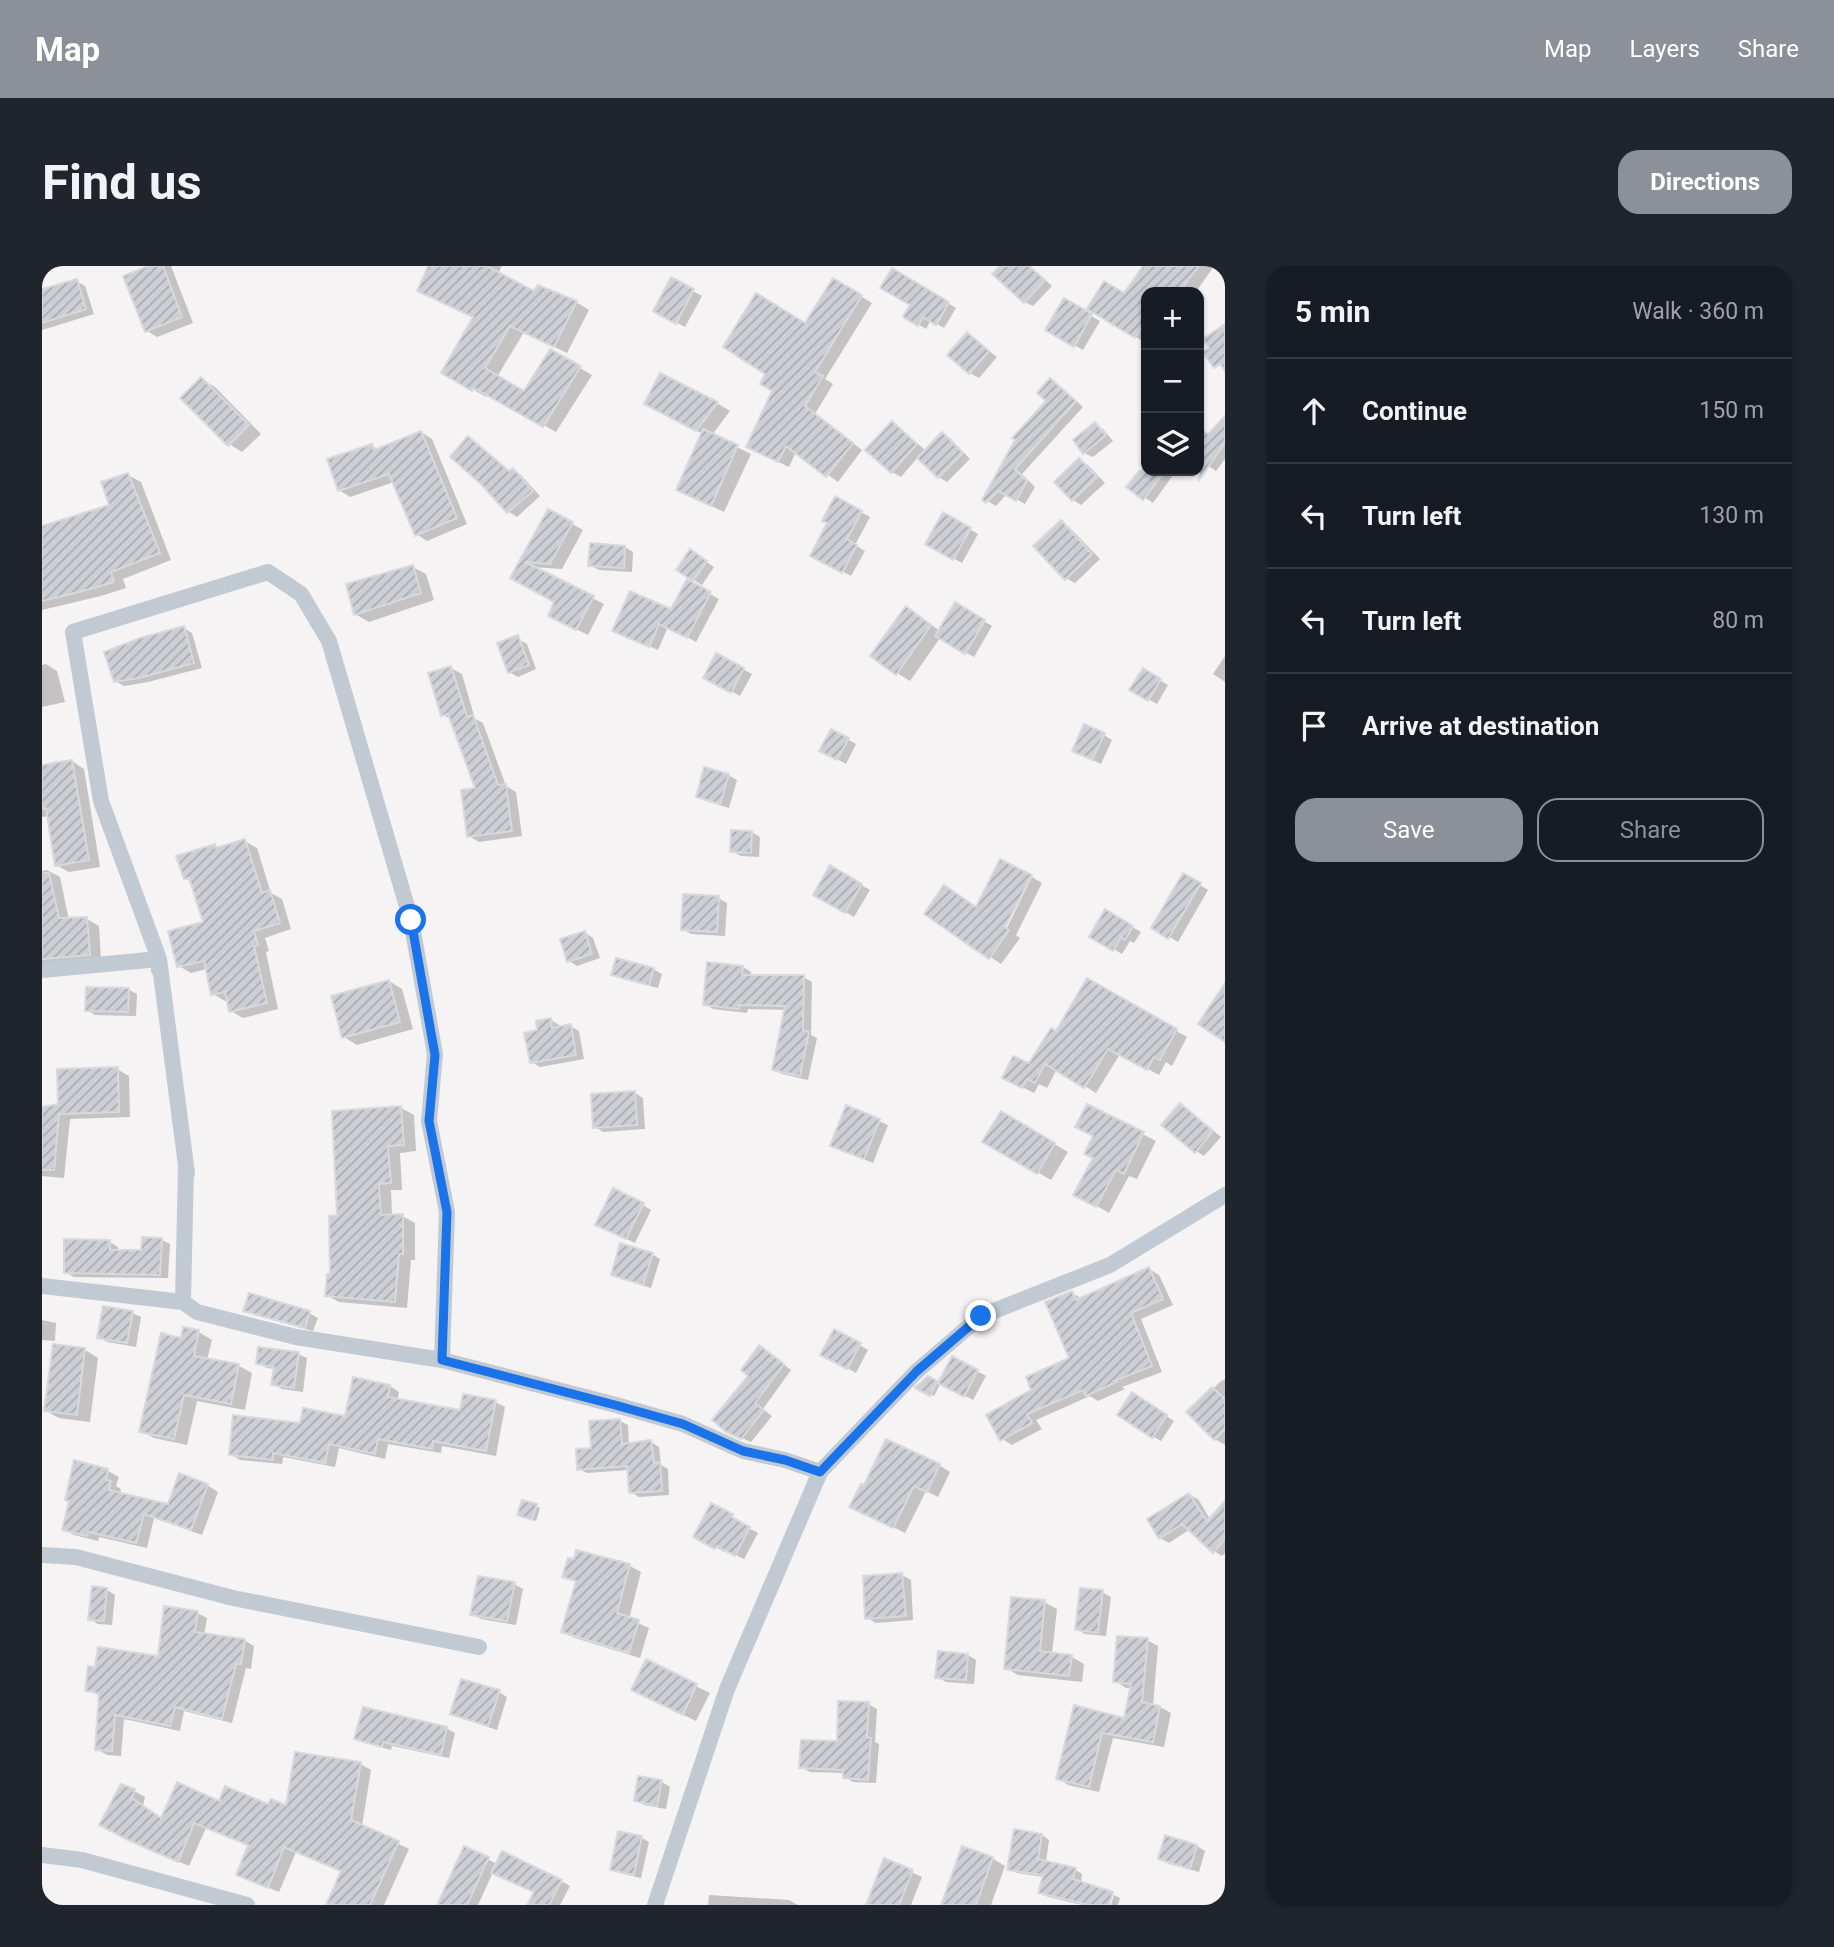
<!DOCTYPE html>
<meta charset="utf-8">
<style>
:root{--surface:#171b24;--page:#20242c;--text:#f1f3f6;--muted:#9ea1a6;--line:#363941;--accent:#8c9099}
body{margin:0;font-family:Roboto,sans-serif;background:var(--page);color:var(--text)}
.controls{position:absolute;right:21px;top:21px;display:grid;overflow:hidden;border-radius:14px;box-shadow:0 2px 5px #0004}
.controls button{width:63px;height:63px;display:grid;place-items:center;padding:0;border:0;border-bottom:2px solid var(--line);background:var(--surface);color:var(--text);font:35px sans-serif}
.stop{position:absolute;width:21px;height:21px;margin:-16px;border:5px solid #1a73e8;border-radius:50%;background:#fff}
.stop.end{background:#1a73e8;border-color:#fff;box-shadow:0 2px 7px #0008}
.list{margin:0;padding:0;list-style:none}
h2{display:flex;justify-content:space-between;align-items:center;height:91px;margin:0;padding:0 28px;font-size:30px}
h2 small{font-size:23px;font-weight:400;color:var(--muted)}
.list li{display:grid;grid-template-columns:46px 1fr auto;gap:21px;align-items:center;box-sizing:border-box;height:105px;padding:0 28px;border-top:2px solid var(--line)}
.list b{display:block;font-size:26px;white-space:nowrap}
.list em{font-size:23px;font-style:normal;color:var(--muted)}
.actions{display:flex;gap:14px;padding:21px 28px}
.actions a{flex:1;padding:16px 0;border:2px solid var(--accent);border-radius:21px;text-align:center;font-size:24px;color:var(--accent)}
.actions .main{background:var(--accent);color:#fff}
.icon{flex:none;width:38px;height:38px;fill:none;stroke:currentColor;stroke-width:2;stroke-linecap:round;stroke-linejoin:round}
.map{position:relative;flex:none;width:1183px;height:1639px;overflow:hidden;border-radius:21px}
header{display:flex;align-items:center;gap:42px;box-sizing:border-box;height:98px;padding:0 35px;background:var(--accent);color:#fff}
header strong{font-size:33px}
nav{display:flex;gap:38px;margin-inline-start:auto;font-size:24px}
.intro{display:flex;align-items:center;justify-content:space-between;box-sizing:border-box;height:168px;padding:0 42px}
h1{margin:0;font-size:49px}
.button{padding:18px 32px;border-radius:21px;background:var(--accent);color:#fff;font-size:24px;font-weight:700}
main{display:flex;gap:42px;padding:0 42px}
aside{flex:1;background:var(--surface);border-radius:21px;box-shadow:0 2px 5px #0004}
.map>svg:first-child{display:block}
.shadow{fill:#0003}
.building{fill:url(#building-hatch);stroke:#d7d9de;stroke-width:2}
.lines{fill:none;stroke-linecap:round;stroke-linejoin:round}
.street{stroke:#c1cad2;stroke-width:16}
.route{stroke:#1a73e8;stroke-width:9}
</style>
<header>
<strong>Map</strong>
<nav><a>Map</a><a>Layers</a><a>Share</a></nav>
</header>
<div class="intro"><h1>Find us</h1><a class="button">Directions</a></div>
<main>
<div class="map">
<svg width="1183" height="1639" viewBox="0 0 1183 1639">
<defs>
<pattern id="building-hatch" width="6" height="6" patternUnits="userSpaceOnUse" patternTransform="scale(1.75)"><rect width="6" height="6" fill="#cdcfd5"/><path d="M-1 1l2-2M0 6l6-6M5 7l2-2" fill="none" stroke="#a8abb0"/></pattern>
</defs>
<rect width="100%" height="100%" fill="#f5f3f3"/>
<!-- shadow -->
<path class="shadow" d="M104,0H129L151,57L115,71L104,64Z
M388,0H460L456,8L493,27L534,36L547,44L525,87L482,66L455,111L482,127L508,85L550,109L514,166L445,128L444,131L401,106L433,52Z
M960,0H988L1010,20L991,40L983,36Z
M1102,0H1172L1154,26H1104V77L1047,42L1083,29Z
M851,5L914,42L902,62L889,54L884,63L864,51L871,39Z
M629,13L660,30L643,61L613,45Z
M792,14L830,37L783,113L791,118L773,148L820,184L796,216L754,186L747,201L716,186Z
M34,15L43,20L52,48L0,64V25Z
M1157,28L1163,32L1157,40Z
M1022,34L1058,55L1041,84L1005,63Z
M925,68L955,91L937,112L928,107L908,89Z
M159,113L173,121L219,168L200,186L187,178Z
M1009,114L1017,119L1041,141L980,208L993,221L983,238L965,228L954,240L942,233L1006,135Z
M675,137L688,145L670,169L709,188L682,246L636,224L661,168L617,145Z
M1183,153V193L1174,205L1157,194V163L1167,170Z
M850,157L858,162L884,185L900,168L909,173L928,193L905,216L897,211L876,191L859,211L850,206L826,184Z
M1053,158L1061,163L1071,175L1051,191L1042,187Z
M379,166L390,173L425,258L385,275L374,268L352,216L308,231L297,224L330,180L337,184Z
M1037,194L1046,199L1063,217L1039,239L1031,234Z
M1104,197V205H1134L1111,237L1087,221Z
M471,204L479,209L498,230L475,251L467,246L440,216Z
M86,209L99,216L129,294L81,313L84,322L59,330L0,344V262L69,240Z
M794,233L828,251L813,279L823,285L809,310L770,289L787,257Z
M507,245L541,264L520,303L490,301L562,338L546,369L520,356L515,336L471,312Z
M902,248L936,268L920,297L885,278Z
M1019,256L1027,261L1058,293L1033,317L1024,312Z
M583,281L591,286L590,306L557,304L548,299Z
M657,291L672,301L660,319L652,314Z
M371,301L384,308L392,334L327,356L313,348Z
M646,316L677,333L654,376L626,361L616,384L581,369L630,345Z
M914,338L950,360L932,391L898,372L868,415L855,407L877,350L898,365Z
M142,362L150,367L160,402L106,416L82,420L73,415Z
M476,373L485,378L494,403L476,411L467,406Z
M675,389L710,408L698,430L663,411Z
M1183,390V416L1171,408Z
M4,398L15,405L23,436L0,441V399Z
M409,402L420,408L433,453L441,457L464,520L474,526L480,570L437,576L427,570L435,524L411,454L401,449Z
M1101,404L1126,419L1115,438L1090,424Z
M790,465L814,478L804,498L780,484Z
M1062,469L1070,474L1059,498L1040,489Z
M30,495L42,503L58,601L27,606L14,599L7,550L0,551V500Z
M686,509L695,514L687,542L664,535L656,530Z
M710,566L718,571L717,591L699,590L690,585Z
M203,575L215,582L229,627L240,633L249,663L223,672L227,685L224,686L236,743L201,752L189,745L187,734L183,735L171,728L165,703L149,707L137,700L163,657L149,616L143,612L173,580L177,583Z
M789,602L828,624L812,651L774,629Z
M5,604L18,611L27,654L45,653L57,660L59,695L0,700V605Z
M1142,609L1166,624L1136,676L1111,662Z
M990,611L1000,617L974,669L978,672L959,698L884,648L961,670Z
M676,632L685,637L683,670L649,668L641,663Z
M1064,646L1099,666L1092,677L1088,675L1080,688L1049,670Z
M543,667L551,672L558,692L535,700L527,695Z
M701,701L709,706V710L761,711L770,716L769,769L775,772L766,814L740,808L732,804L744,744L706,743L705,747L671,743L663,738Z
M611,703L620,708L616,722L580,713L571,708Z
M1045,714L1145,771L1130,800L1124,796L1117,809L1078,788L1054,827L1015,803L1005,822L997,818L992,827L974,818L1015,767Z
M347,715L360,723L371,763L315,779L302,771Z
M86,723L95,728L94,750L53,749L45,744Z
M509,754L517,759L518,762L528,760L537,765L542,793L498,801L490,796L497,766Z
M75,803L87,810L88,851L28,853L22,912L0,910V843L18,840Z
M593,827L601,832L603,863L561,866L553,861Z
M1139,839L1147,844L1179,871L1162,890L1154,885Z
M1046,840L1114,875L1095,913L1087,910L1067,947L1034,928L1053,892V870Z
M805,841L846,859L831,897L798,884Z
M359,842L372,849L374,885L358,887L360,924H349L350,950H360L373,957V994H369L365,1042L297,1036L284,1029L290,1010L297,951Z
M959,847L1026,886L1009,914L943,876Z
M601,939L609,944L593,977L564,963Z
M120,974L128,978L126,1012L32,1011L23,1006L68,976L76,981V986H101Z
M610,988L618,993L609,1022L579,1013L571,1008Z
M1107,1003L1117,1009L1131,1039L1099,1053L1120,1106L1080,1121L1083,1123L1056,1135L1048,1130L994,1154L1000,1163L970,1179L960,1173L991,1125L1030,1093V1027L1040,1033Z
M203,1044L267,1047L276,1052L271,1065L212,1049Z
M90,1047L99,1051L94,1081L66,1076L57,1072Z
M0,1054L14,1057L13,1075L0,1074Z
M143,1063L157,1066L170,1074L165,1094L197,1100L210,1107L203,1144L155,1135L145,1179L112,1172L99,1165L140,1074Z
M793,1065L826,1084L814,1107L781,1088Z
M12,1080L43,1084L56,1092L48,1156L17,1152L4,1145Z
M726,1086L749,1104L721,1143L730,1150L709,1176L695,1170L708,1109Z
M256,1088L265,1092L261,1126L240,1123L231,1118L233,1103L225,1102L216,1097Z
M911,1092L944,1110L931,1134L899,1117L892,1130L876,1122L886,1112L897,1118Z
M1183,1113V1179L1173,1173L1147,1146L1178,1116Z
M348,1120L357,1126L355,1135L419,1147L453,1136L463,1141L454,1190L400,1180L399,1187L346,1178L343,1193L297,1182L293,1201L241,1191L240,1198L198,1194L189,1188L259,1159L304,1152Z
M1099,1133L1132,1155L1119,1175L1110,1170Z
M578,1155L586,1159L587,1179L609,1176L617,1181L619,1199L626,1203L627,1229L597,1231L589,1226L587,1204L545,1207L537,1203L551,1183Z
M34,1197L66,1205L77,1211L74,1220L79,1223L78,1228L127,1240L165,1219L176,1226L160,1269L112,1252L105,1282L57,1271L56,1275L32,1269L22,1263L28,1235Z
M897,1199L908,1206L896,1231L884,1225L863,1267L821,1246Z
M1147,1229L1156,1233L1168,1253L1183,1243V1287L1180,1290L1172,1285L1148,1263L1127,1277L1118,1272Z
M481,1236L498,1242L494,1255L481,1250Z
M669,1239L699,1255L697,1257L716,1267L702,1293L683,1284L682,1286L653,1270Z
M563,1294L588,1300L599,1306L587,1353L607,1362L598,1392L533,1372L521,1366L534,1316L523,1310Z
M860,1309L869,1314L871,1354L834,1357L825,1352Z
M472,1318L481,1323L474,1359L439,1353L430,1348Z
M52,1322L65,1324L73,1329L70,1359L56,1358L48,1353Z
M1060,1326L1069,1331L1064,1370L1043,1368L1035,1363Z
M1002,1336L1015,1343L1010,1388L1030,1391L1042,1398L1040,1416L976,1409L964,1402Z
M155,1347L165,1352L162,1369L202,1374L212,1380L209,1403L204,1402L190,1457L142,1445L138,1465L82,1453L79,1490L65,1489L55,1483L59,1430L44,1424L117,1392Z
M1105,1374L1116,1380L1111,1440L1118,1441L1129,1447L1122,1481L1071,1472L1057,1526L1026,1519L1016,1512L1033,1441L1084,1454L1090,1422H1084L1073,1415Z
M926,1389L934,1394L932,1418L904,1416L895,1411Z
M605,1396L668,1427L654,1455L605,1431Z
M457,1426L465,1431L455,1464L418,1452L410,1447Z
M826,1438L835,1443L833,1476L837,1478L834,1517L811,1516L803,1511V1507L768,1506L759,1501L796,1477Z
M404,1462L413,1467L407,1492L350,1480L349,1484L323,1477L314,1473Z
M318,1498L329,1504L320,1560L367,1583L342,1639H290L287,1637L301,1605L254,1586L237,1626L207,1614L208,1580L164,1562L147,1600L99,1580L70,1565L92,1525L103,1531L101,1540L120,1553L178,1537L246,1542Z
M598,1512L620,1516L628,1521L624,1543L602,1539L594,1534Z
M577,1567L600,1572L607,1576L599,1612L577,1607L570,1603Z
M1000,1569L1007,1574L1004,1597L1032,1603L1040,1608L1039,1617L1069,1627L1065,1639H1040L1006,1631L998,1626L1002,1611L975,1607L967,1603Z
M1125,1572L1155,1580L1163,1585L1157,1606L1127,1598L1118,1593Z
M423,1582L455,1598L519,1615L528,1620L518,1639H487L494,1626L451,1606L436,1639H397Z
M921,1582L950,1592L963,1600L949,1639H901Z
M843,1594L880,1611L869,1639H826Z
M667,1629L747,1634L756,1639H666Z
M1072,1629L1078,1632L1076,1639H1069Z"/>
<!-- building -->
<path class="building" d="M106,0H121L140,51L103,66L81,10Z
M386,0H445L492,25L496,19L535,35L512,81L468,60L443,102L482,125L508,83L539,100L501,161L432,122L430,125L399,107L431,51L375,25Z
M958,0H987L1003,14L982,37L950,8Z
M1101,0H1157L1137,26H1104V55L1093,72L1045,43L1062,15L1082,27Z
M850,2L907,36L894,59L881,51L876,60L861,51L868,39L838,22Z
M629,11L652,23L634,58L611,45Z
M791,12L820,29L773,106L781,110L763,140L811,177L784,211L744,180L736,196L704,181L730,125L718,118L723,108L681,81L714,27L763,57Z
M35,13L44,43L0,57V23Z
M1022,32L1050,48L1032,81L1003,64Z
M1183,58V105L1178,98L1172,102L1161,86L1167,82L1161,73Z
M925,66L947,85L927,108L905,89Z
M618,107L676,136L654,165L602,138Z
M159,111L207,159L186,180L138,132Z
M1008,112L1034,135L973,203L985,215L974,235L956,225L944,237L940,234L973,174L970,172L1004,135L995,127Z
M1183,150V177L1157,214V162L1166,168Z
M850,155L875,178L849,207L823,184Z
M1053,156L1064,169L1041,188L1031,174Z
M661,163L696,179L669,240L634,224Z
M379,165L415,252L373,270L347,208L296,225L285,193L330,178L332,184Z
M900,166L921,187L896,212L875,192Z
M426,170L467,205L471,202L491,225L465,247L439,218L408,191Z
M1037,192L1055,211L1030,235L1012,216Z
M1097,205H1123L1101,234L1084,221Z
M86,207L118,287L69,306L72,316L45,324L0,335V260L67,239L59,216Z
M793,230L820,245L805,273L815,279L800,307L768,290L785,257L780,255Z
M506,243L531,256L508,298L483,296L552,330L534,364L506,350L512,336L468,312Z
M901,246L929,262L911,294L883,278Z
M1019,254L1050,288L1023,314L991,280Z
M548,277L583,280L582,302L546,300Z
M648,283L665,295L651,315L634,304Z
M371,299L379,327L312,349L304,318Z
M645,313L669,326L645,372L617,358L607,381L570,365L588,325L629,343Z
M913,336L943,354L923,388L893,370Z
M864,340L889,359L854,409L828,390Z
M142,360L152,397L97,412L72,416L62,386L98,372Z
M476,369L487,399L466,407L455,377Z
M674,387L702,402L689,427L661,412Z
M409,400L425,451L431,449L456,519L464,518L470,565L425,571L419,524L433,522L406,448L399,450L386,407Z
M1101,402L1119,413L1106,435L1087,424Z
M1042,458L1063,467L1050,494L1030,485Z
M789,463L807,472L795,494L777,485Z
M30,494L47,594L13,600L4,542L0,543V499Z
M662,501L687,508L678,538L654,531Z
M689,564L710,565L709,587L688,586Z
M203,573L220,627L228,624L238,657L212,665L216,679L212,680L225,737L187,746L183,726L169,729L162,695L135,701L126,665L161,656L147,612L142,613L134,590L173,578L174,582Z
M958,593L990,609L963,661L967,664L947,693L882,648L902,619L934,641Z
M788,599L820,618L803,647L771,629Z
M0,607H7L17,652L45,651L48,689L0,693Z
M1141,607L1159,617L1126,673L1109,662Z
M641,628L677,630L675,666L639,664Z
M1063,643L1091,660L1083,674L1079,671L1071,685L1047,671Z
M543,665L550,688L525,696L518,673Z
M574,692L612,702L607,719L569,709Z
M665,696L701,700L700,709H762L761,764L767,766L758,810L730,804L743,740L697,739V743L661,739Z
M1045,712L1135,763L1118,794L1112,791L1105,804L1066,783L1042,822L1003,798L993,817L985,813L980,822L960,812L971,790L987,797L1009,762L1014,765Z
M347,714L358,756L300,772L289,730Z
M1183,717V776L1156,758Z
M44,721L87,722L86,746L43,745Z
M509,752L510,762L529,758L534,789L488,797L482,767L495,764L494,755Z
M76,801L77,846L17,848L12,904H0V841L16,838L15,803Z
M593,825L595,859L551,862L549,828Z
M1138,837L1171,865L1153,887L1119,859Z
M1045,838L1102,866L1082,908L1074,904L1054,941L1031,929L1051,892L1042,888L1051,870L1033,861Z
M804,839L838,853L822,893L788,880Z
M359,840L362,879L346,880L349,917L337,918L339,949L361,948V988H357L353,1036L283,1030L285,1008H288L287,950L295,949L290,845Z
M959,845L1013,877L995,908L940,876Z
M571,922L602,937L584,973L553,959Z
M100,971L120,972L118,1009L22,1007V973L68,974V984H99Z
M578,977L611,987L601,1019L569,1009Z
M1107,1001L1121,1033L1089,1047L1110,1100L1072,1115L1075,1116L1044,1130L1041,1124L985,1148L990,1157L958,1175L944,1149L989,1124L984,1111L1027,1092L1003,1036L1030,1025L1034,1034Z
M207,1027L268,1045L263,1062L201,1045Z
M61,1040L91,1045L85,1077L55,1072Z
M141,1061L157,1064L152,1090L197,1098L189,1138L142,1129L132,1173L97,1166L119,1067L139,1072Z
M792,1063L819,1077L805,1103L778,1089Z
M11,1078L43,1082L35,1149L2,1145Z
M717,1079L742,1098L713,1137L722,1144L699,1173L684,1166L670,1154L706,1110L699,1104Z
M216,1081L257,1086L252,1122L229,1119L232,1101L214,1098Z
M910,1090L936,1104L922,1131L896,1117Z
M886,1110L895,1115L888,1130L873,1122Z
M311,1111L348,1119L346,1131L418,1144L421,1128L454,1134L444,1185L391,1175L390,1183L336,1173L333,1188L287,1178L283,1197L231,1187V1194L187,1189L191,1149L258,1157L261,1142L303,1150Z
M1170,1121L1183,1133V1163L1172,1174L1144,1146Z
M1090,1126L1125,1149L1110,1172L1075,1149Z
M578,1153L580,1178L609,1174L612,1197L618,1196L620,1225L587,1227L585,1200L535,1204L534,1183L549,1182L547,1155Z
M844,1173L898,1198L885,1226L872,1220L851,1262L807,1241L819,1218L822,1219Z
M32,1194L66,1203L64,1214L69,1215L67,1224L126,1238L137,1207L166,1218L149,1264L102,1248L94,1277L46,1266L45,1270L20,1264L27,1235L23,1234Z
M1147,1227L1165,1255L1183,1235V1273L1171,1287L1140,1258L1117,1273L1105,1253Z
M480,1234L495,1238L490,1254L475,1249Z
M669,1237L691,1248L690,1251L708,1261L693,1290L674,1280L673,1283L651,1271Z
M534,1284L588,1298L575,1347L597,1354L587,1387L519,1366L534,1315L520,1311L526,1292L532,1293Z
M860,1307L864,1350L823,1353L821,1310Z
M436,1310L473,1316L465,1355L428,1349Z
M50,1320L65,1322L62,1355L46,1354Z
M1038,1322L1061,1324L1056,1367L1033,1364Z
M969,1331L1003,1334L998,1385L1030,1389L1027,1410L962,1403Z
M122,1340L156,1345L153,1366L203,1373L199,1398H194L180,1453L133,1441L128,1460L73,1449L70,1485L53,1484L57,1427L43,1425L46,1400L53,1401L56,1381L116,1390Z
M1075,1370L1106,1372L1100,1436L1118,1440L1111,1476L1060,1467L1047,1521L1014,1513L1032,1439L1082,1452L1089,1418L1071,1416Z
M896,1385L926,1388L924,1414L893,1412Z
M604,1393L655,1418L641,1449L589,1424Z
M419,1413L458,1424L446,1460L408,1448Z
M796,1435L827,1436L825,1471L829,1472L826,1514L801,1512V1504L757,1502L759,1474L795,1475Z
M321,1441L405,1461L399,1489L341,1476L340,1481L312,1473Z
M253,1486L319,1496L309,1554L357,1575L328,1639H284L299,1605L242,1581L226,1622L194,1609L206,1579L152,1557L136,1596L86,1574L57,1559L79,1518L93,1523L90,1532L119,1552L135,1516L177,1535L183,1520L226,1538L229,1533L244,1539Z
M596,1510L620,1514L615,1540L592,1535Z
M972,1563L1000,1568L996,1593L1034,1602L1031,1613L1071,1626L1067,1639H1047L996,1627L1001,1609L965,1604Z
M576,1565L600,1570L592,1609L568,1604Z
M1123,1569L1155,1579L1148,1603L1116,1593Z
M422,1580L447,1591L425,1639H395Z
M920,1580L951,1591L934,1639H899Z
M460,1585L520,1614L507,1639H485L492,1626L449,1607Z
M842,1592L871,1604L857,1639H824Z"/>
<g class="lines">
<!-- street -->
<path class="street" d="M0,704L117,693V704
M145,907L117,693L59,535L31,366L226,306L259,328L287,375L369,654L393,788L387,855L405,946L400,1094
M0,1020L141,1036L155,1046L254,1071L400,1094L574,1139L641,1158L701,1185L743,1194L778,1206
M141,1036L144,899
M0,1289L34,1291L191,1332L437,1381
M0,1589L40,1594L205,1639
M613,1639L685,1423L778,1206L875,1105L939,1050L1068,999L1183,929"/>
</g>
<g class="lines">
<!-- route -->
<path class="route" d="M369,654L393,789L387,855L405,946L400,1094L573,1139L641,1158L701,1185L743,1194L778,1206L875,1105L939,1050"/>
</g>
</svg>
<div class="controls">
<button>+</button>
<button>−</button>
<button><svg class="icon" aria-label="layers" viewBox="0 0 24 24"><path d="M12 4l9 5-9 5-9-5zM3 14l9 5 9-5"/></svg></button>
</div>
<div class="stop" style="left:369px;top:654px"></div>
<div class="stop end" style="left:939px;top:1050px"></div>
</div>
<aside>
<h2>5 min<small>Walk · 360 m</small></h2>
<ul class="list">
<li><svg class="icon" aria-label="ahead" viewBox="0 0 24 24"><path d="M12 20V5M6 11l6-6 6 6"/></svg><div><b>Continue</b></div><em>150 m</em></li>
<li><svg class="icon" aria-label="left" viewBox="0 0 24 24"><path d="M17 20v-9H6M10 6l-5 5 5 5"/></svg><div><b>Turn left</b></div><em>130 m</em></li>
<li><svg class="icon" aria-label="left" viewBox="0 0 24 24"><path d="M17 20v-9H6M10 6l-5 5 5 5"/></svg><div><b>Turn left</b></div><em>80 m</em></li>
<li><svg class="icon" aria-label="arrive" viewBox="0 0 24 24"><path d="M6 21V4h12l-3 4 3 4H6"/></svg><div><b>Arrive at destination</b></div></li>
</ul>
<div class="actions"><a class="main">Save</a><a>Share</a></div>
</aside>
</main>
